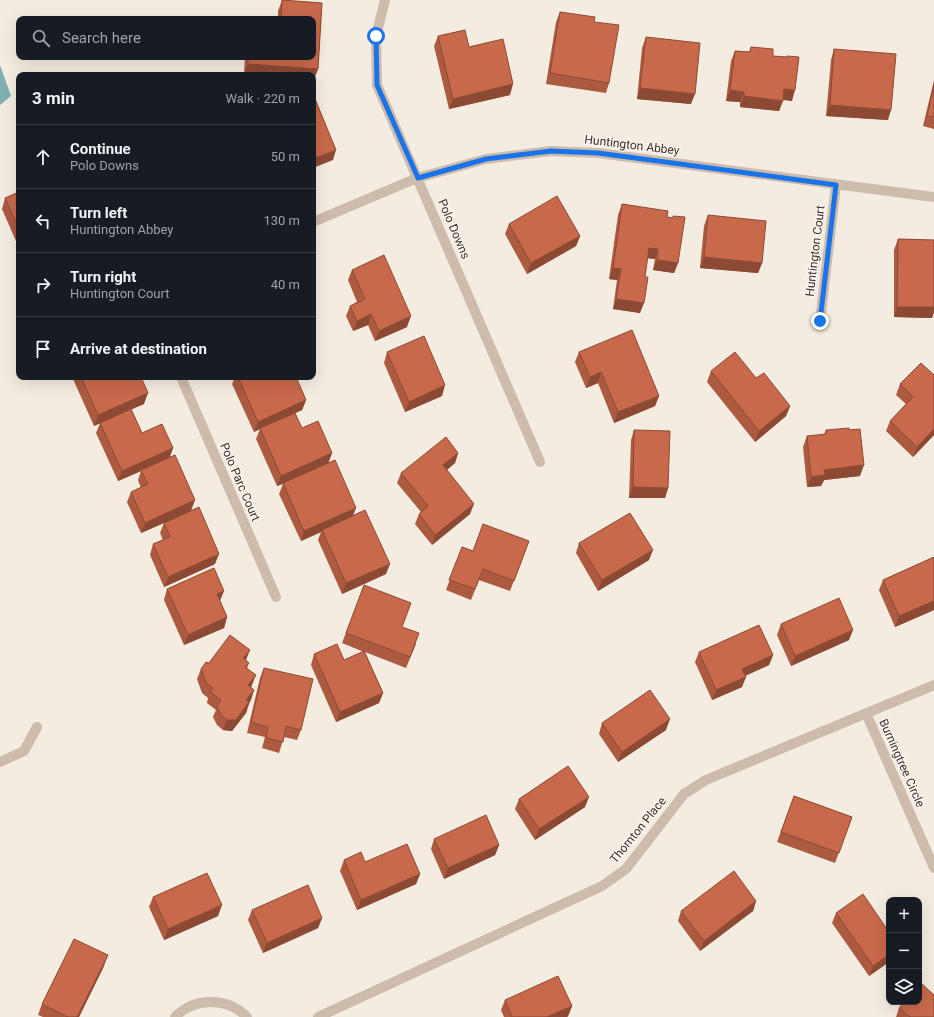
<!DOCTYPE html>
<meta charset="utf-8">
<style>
:root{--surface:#171b24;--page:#20242c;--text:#f1f3f6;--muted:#9ea1a6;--line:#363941}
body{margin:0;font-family:Roboto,sans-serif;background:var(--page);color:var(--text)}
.controls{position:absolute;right:12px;bottom:12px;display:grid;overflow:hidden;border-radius:8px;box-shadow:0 4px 16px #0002}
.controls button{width:36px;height:36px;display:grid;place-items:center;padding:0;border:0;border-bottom:1px solid var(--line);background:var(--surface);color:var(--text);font:20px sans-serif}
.stop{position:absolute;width:12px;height:12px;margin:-9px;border:3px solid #1a73e8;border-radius:50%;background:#fff}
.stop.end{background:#1a73e8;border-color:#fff;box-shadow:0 1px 4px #0008}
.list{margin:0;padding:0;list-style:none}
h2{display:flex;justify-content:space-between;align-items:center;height:52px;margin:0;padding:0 16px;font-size:17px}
h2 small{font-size:13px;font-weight:400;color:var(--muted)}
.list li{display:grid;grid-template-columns:26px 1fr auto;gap:12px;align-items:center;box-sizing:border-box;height:64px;padding:0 16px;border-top:1px solid var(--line)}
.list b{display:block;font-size:15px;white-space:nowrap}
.list p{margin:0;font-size:13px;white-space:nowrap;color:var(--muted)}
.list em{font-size:13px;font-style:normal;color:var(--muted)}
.icon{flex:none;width:22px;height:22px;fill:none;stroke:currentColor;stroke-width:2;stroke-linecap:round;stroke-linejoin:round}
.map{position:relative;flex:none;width:934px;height:1017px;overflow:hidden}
.search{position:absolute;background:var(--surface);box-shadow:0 4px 16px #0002;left:16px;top:16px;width:300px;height:44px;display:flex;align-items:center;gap:10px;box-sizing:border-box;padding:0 14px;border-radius:8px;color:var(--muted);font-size:15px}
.panel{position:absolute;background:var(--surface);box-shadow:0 4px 16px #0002;left:16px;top:72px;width:300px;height:308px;border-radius:8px}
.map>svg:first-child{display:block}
.water{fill:#7fb0b2}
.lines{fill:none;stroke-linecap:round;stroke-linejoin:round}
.street{stroke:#cdbbac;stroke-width:10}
.wall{fill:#ac5a40}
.shaded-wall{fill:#8c4a34}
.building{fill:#c8694b;stroke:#8c4a34}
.route{stroke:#1a73e8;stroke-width:5}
.labels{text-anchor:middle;stroke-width:3;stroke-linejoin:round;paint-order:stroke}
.street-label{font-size:12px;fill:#3b302b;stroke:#fbf5ee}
</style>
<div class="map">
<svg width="934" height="1017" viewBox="0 0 934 1017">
<rect width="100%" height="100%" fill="#f4ebe1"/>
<!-- water -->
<path class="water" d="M0,65L11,96L0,105Z"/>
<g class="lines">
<!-- street -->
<path class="street" d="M385,0L376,36L377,85L540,462
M313,222L417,178L486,159L551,151L598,153L934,197
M820,321L836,185
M181,377L276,597
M866,713L934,868
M0,762L24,751L37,727
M175,1017C195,997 227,997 247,1017
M318,1017L602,886L626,869L684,794L706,780L934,685"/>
</g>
<!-- wall -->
<path class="wall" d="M282,0L322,3L318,69L314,79H313V75H253L244,74L245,57H313V19H278V11Z
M560,12L594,22L609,83L606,93L546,84L556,22Z
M438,36L469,47L510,95L449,109L434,46Z
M646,37L691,104L637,99L642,48Z
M751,47L773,56L786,57L787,56L792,101L783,100L779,111L740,107V102L726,101L731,61L735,51L749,52Z
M834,49L888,120L826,116L831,60Z
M934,80V129L923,126Z
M19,192V248L2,209L5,198Z
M622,204L667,217L673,218V216L678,263L674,273L653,270L655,259L647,258L640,313L613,309L617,280L609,279L618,215Z
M708,215L762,263L758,273L700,268L704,226Z
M509,224L580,236L576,246L527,274L505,234Z
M898,239L934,240V312L932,318L894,317V250Z
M352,270L407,327L375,341L368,325L353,331L346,316L350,306L357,302L348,280Z
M387,352L442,396L405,412L384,363Z
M579,352L659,396L655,406L614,423L598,383L586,388L575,362Z
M711,371L756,378L790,406L786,416L755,442L707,382Z
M934,375V435L913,457L886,431L890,421L906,404L896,395L900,384Z
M74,377H141L144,404L131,409L142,433L173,448L170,457L191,511L215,564L164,587L150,555L153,544L163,540L160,533L164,523L141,533L127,502L131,492L141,488L138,480L141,471L118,481L96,433L100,423L94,426L73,379Z
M235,377H296L306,400L302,410L295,413L302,428L332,453L328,463L353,516L386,574L342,594L318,540L321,532L301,541L279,494L283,484L277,486L256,439L260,429L254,432L232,384Z
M634,430L668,488L665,498H629L631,440Z
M826,430H849L860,476L824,480L821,486L807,487L803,447L807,436L824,435Z
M458,453L455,463L447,470L470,514L432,545L415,524L419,514L421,512L397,483L401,473Z
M529,541L510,591L479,580L471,600L446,590L462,547L473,551Z
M579,543L649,560L598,591L576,553Z
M934,557V610L895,627L879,590L883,580Z
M364,585L402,627L416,644L406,668L365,652L383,693L379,703L336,722L311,665L314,654L344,660L364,652L342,643Z
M167,589L220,601L227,617L224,628L184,645L164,600Z
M781,624L849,640L791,666L777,635Z
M699,652L773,655L769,665L745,676L742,687L712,700L695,662Z
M246,660L249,663L247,668L252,685L251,687L254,690L246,713L232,731L223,730L217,725L213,717L216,710L207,703L208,698L202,693L197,679L201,669L209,663Z
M264,668L301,730L297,740L284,737L279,753L262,748L265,737L247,733L260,678Z
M602,723L666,730L618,762L599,734Z
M794,796L852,817L835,863L777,842Z
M519,799L585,807L535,840L515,809Z
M434,839L499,845L495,855L444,879L431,849Z
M344,860L365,862L420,874L416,884L357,910L340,871Z
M153,897L218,916L164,940L149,907Z
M756,901L753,911L700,951L678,921L681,911Z
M252,910L322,918L318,928L263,953L248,920Z
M836,913L889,932V962L869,976L832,923Z
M104,966L79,1017H43L38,1015L42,1004Z
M505,1000L572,1006L568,1016L567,1017H504L501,1010Z
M899,1008L934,1017H896Z"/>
<!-- shaded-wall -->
<path class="shaded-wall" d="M248,64L318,69L314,79H313V75H253L244,74Z
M513,84L510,95L449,109L453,99Z
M640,88L695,94L691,104L637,99Z
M784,89L795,90L792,101L780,99Z
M730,90L744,92L740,102L726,101Z
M744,96L783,101L779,111L740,107Z
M830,105L891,110L888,120L826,116Z
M336,150L333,160L313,168V159Z
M580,236L576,246L527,274L531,263Z
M649,248L658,249L655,259L645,258Z
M704,257L762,263L758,273L700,268Z
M657,260L678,263L674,273L653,270Z
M613,268L621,269L617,280L609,279Z
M616,299L644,303L640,313L613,309Z
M897,307H934V312L932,318L894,317Z
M371,314L368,325L353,331L357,321Z
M411,316L407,327L375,341L379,331Z
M601,372L598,383L586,388L590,377Z
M445,385L442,396L405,412L409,402Z
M148,393L144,404L94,426L98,415Z
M659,396L655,406L614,423L618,412Z
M306,400L302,410L260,429V428V429L254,432L258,422Z
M790,406L786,416L755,442L759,431Z
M934,429V435L913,457L917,447Z
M173,448L169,458L141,470V471L118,481L122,471Z
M332,453L328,464L277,486L281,476Z
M458,453L455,463L439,476L443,465Z
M864,465L860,476L824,480L821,486L807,487L811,477L824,470Z
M633,487L668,488L665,498H629Z
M195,500L191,511L141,533L145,523Z
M474,504L470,514L432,545L435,535Z
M356,508L352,518L322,530L321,532L301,541L304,531Z
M653,550L649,560L598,591L602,580Z
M219,554L215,564L164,587L168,577Z
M390,564L386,574L342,594L346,583Z
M224,591L220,601L217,594Z
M934,601V610L895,627L899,616Z
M227,617L224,628L184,645L188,635Z
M853,630L849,640L791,666L795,656Z
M250,650L246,660L243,658Z
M773,655L769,665L738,679L742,669Z
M256,675L252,685L244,696L248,685Z
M746,677L742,687L712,700L716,690Z
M254,690L251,700L243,711L246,700Z
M383,693L379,703L336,722L340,712Z
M249,702L246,713L232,731L223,730L227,720Z
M670,719L666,730L618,762L622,752Z
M589,797L585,807L535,840L539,829Z
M499,845L495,855L444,879L448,868Z
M420,874L416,884L357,910L361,900Z
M756,901L753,911L700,951L704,941Z
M222,905L218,916L164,940L168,929Z
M322,918L318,928L263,953L267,943Z
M108,955L104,966L79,1017H77Z
M889,955V962L869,976L873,966Z
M572,1006L568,1016L567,1017H547Z"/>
<!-- building -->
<path class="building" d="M282,0L322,3L318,69L248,64V57H313V19H281Z
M560,12L595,17L594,22L619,25L609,83L550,73Z
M465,30L469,47L503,39L513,84L453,99L438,36Z
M646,37L700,43L695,94L640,88Z
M751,47L773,49V56L787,57V56L799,57L795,90L784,89L783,101L744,96V92L730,90L735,51L750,52Z
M834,49L896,54L891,110L830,105Z
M934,85V117L927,116Z
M313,94L336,150L313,159Z
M19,192V229L5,198Z
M557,196L580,236L531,263L509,224Z
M622,204L668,211L667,217L673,218V216L685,217L678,263L657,260L658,249L649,248L645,277H648L644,303L616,299L621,269L613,268Z
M708,215L766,221L762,263L704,257Z
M898,239L934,240V307H897Z
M384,255L411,316L379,331L371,314L357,321L350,306L365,299L352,270Z
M632,330L659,396L618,412L601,372L590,377L579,352Z
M424,336L445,385L409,402L387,352Z
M735,352L756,378L764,373L790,406L759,431L711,371Z
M921,363L934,375V429L917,447L890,421L913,397L900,384Z
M81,377H141L148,393L98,415Z
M238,377H296L306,400L258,422Z
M131,409L142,433L162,424L173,448L122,471L100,423Z
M295,413L302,428L318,421L332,453L281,476L260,428Z
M849,428V430L860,429L864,465L824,470L825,475L811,477L807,436L826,434V430Z
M634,430L670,431L668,488L633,487Z
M446,437L458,453L443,465L474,504L435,535L419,514L428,506L401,473Z
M175,455L195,500L145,523L131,492L148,484L141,470Z
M335,460L356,508L304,531L283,483Z
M199,507L219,554L168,577L153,544L170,537L164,523Z
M365,510L390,564L346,583L322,530Z
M630,513L653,550L602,580L579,543Z
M483,524L529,541L514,581L483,569L475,589L449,580L462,547L473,551Z
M934,557V601L899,616L883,580Z
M214,568L224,591L217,594L227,617L188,635L167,589Z
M364,585L411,603L402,627L419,633L410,657L346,633Z
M839,598L853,630L795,656L781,624Z
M759,625L773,655L742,669L746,677L716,690L699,652Z
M230,635L250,650L243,658L249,663L245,667L256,675L248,685L254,690L246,700L249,702L236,720H227L221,715L217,706L221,700L210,692L213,688L206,683L201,669L206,662L209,663Z
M337,644L344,660L364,651L383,693L340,712L314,654Z
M264,668L313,679L301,730L286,726L283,742L266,738L268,727L251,722Z
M650,690L670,719L622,752L602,723Z
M568,766L589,797L539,829L519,799Z
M794,796L852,817L839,853L781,832Z
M486,815L499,845L448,868L434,839Z
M407,844L420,874L361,900L344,860L361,852L365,862Z
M734,871L756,901L704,941L681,911Z
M207,873L222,905L168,929L153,897Z
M308,885L322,918L267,943L252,910Z
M863,894L889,932V955L873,966L836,913Z
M74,939L108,955L77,1017H68L42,1004Z
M558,976L572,1006L547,1017H512L505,1000Z
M921,983L934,995V1017H910L899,1008L904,1002H919V985Z"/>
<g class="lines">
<!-- route -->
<path class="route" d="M376,36L377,85L418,178L486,159L551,151L598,153L836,185L820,321"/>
</g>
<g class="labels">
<!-- street labels -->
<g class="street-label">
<text transform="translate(632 145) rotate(7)" y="4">Huntington Abbey</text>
<text transform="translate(454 229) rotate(67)" y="4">Polo Downs</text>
<text transform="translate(815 251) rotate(-83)" y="4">Huntington Court</text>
<text transform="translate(240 482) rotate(67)" y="4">Polo Parc Court</text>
<text transform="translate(902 763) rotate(66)" y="4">Burningtree Circle</text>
<text transform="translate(638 830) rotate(-51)" y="4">Thornton Place</text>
</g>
</g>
</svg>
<div class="controls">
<button>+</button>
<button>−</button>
<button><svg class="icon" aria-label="layers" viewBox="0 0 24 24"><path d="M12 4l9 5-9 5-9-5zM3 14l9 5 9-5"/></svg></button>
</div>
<div class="stop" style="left:376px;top:36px"></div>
<div class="stop end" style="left:820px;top:321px"></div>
<div class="search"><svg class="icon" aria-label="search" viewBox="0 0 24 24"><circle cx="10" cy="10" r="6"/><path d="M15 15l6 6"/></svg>Search here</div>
<section class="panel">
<h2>3 min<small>Walk · 220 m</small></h2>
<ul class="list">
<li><svg class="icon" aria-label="ahead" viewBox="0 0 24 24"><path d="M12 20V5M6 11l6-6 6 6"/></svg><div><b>Continue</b><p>Polo Downs</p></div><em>50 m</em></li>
<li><svg class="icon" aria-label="left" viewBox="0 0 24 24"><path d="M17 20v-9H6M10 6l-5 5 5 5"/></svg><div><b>Turn left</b><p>Huntington Abbey</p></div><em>130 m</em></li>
<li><svg class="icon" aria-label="right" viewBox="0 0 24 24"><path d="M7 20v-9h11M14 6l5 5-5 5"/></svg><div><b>Turn right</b><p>Huntington Court</p></div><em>40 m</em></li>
<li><svg class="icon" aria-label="arrive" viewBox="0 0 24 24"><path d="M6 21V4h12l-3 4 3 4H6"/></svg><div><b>Arrive at destination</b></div></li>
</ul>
</section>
</div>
